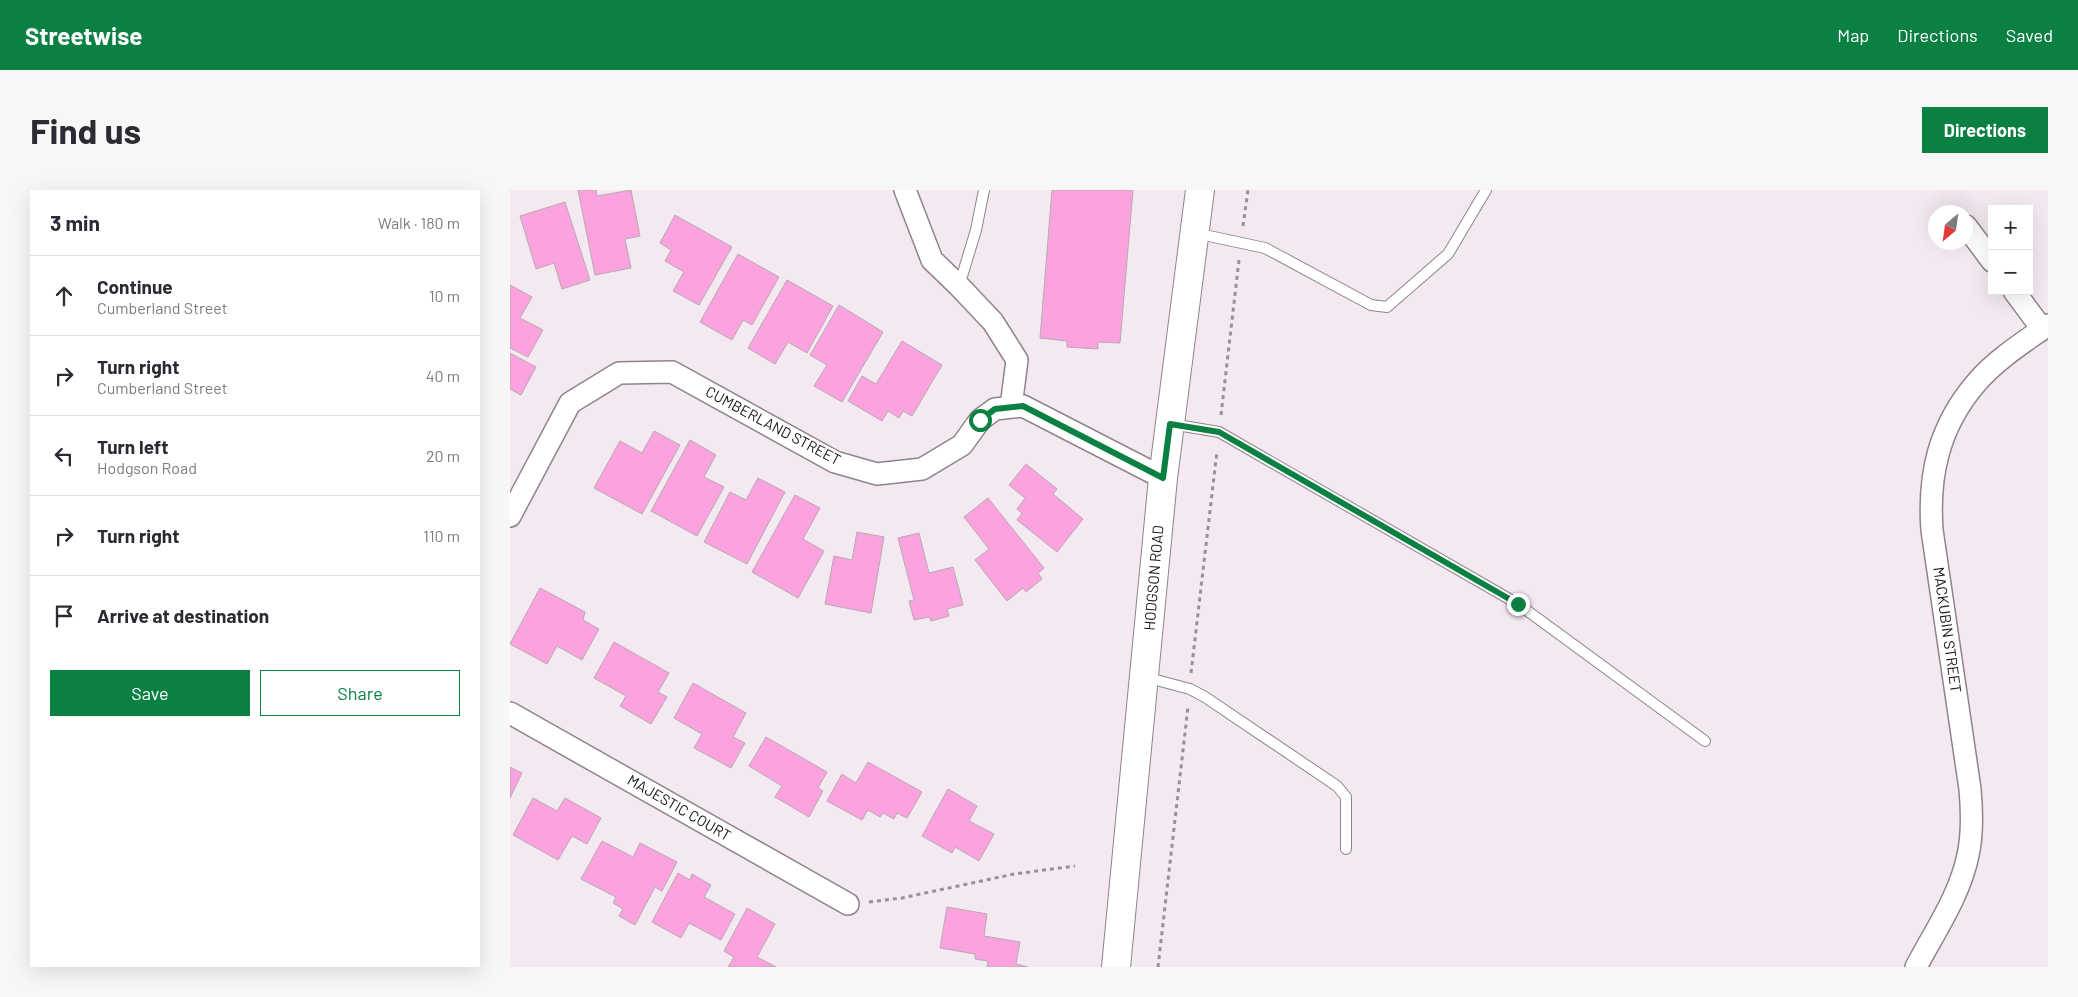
<!DOCTYPE html>
<meta charset="utf-8">
<style>
:root{--surface:#fff;--page:#f7f7f7;--text:#2b2b33;--muted:#7c7c81;--line:#e1e1e2;--accent:#0b8043}
body{margin:0;font-family:Barlow,sans-serif;background:var(--page);color:var(--text)}
.controls{position:absolute;right:15px;top:15px;display:grid;overflow:hidden;border-radius:0px;box-shadow:0 5px 20px #0002}
.controls button{width:45px;height:45px;display:grid;place-items:center;padding:0;border:0;border-bottom:1px solid var(--line);background:var(--surface);color:var(--text);font:25px sans-serif}
.compass{position:absolute;left:1418px;top:15px;width:45px;height:45px;border-radius:50%;background:var(--surface);box-shadow:0 5px 20px #0002;rotate:209deg}
.stop{position:absolute;width:15px;height:15px;margin:-11px;border:4px solid #0b8043;border-radius:50%;background:#fff}
.stop.end{background:#0b8043;border-color:#fff;box-shadow:0 1px 5px #0008}
.list{margin:0;padding:0;list-style:none}
h2{display:flex;justify-content:space-between;align-items:center;height:65px;margin:0;padding:0 20px;font-size:21px}
h2 small{font-size:16px;font-weight:400;color:var(--muted)}
.list li{display:grid;grid-template-columns:32px 1fr auto;gap:15px;align-items:center;box-sizing:border-box;height:80px;padding:0 20px;border-top:1px solid var(--line)}
.list b{display:block;font-size:19px;white-space:nowrap}
.list p{margin:0;font-size:16px;white-space:nowrap;color:var(--muted)}
.list em{font-size:16px;font-style:normal;color:var(--muted)}
.actions{display:flex;gap:10px;padding:15px 20px}
.actions a{flex:1;padding:11px 0;border:1px solid var(--accent);border-radius:0px;text-align:center;font-size:18px;color:var(--accent)}
.actions .main{background:var(--accent);color:#fff}
.icon{flex:none;width:28px;height:28px;fill:none;stroke:currentColor;stroke-width:2;stroke-linecap:round;stroke-linejoin:round}
.map{position:relative;flex:none;width:1538px;height:777px;overflow:hidden;border-radius:0px}
header{display:flex;align-items:center;gap:30px;box-sizing:border-box;height:70px;padding:0 25px;background:var(--accent);color:#fff}
header strong{font-size:24px}
nav{display:flex;gap:28px;margin-inline-start:auto;font-size:18px}
.intro{display:flex;align-items:center;justify-content:space-between;box-sizing:border-box;height:120px;padding:0 30px}
h1{margin:0;font-size:35px}
.button{padding:12px 22px;border-radius:0px;background:var(--accent);color:#fff;font-size:18px;font-weight:700}
main{display:flex;gap:30px;padding:0 30px}
aside{flex:1;background:var(--surface);border-radius:0px;box-shadow:0 5px 20px #0002}
.map>svg:first-child{display:block}
.building{fill:#fca2de;stroke:#b5aab1}
.lines{fill:none;stroke-linecap:round;stroke-linejoin:round}
.lane-casing{stroke:#8f848b;stroke-width:12}
.street-casing{stroke:#8f848b;stroke-width:24}
.secondary-casing{stroke:#8f848b;stroke-width:30}
.path{stroke:#988f94;stroke-width:3;stroke-dasharray:4 4;stroke-linecap:butt}
.lane{stroke:#fff;stroke-width:10}
.street{stroke:#fff;stroke-width:21}
.secondary{stroke:#fff;stroke-width:28}
.route{stroke:#0b8043;stroke-width:6}
.labels{text-anchor:middle;stroke-width:5;stroke-linejoin:round;paint-order:stroke}
.street-label{font-size:15px;fill:#1a1618;stroke:#fff}
</style>
<header>
<strong>Streetwise</strong>
<nav><a>Map</a><a>Directions</a><a>Saved</a></nav>
</header>
<div class="intro"><h1>Find us</h1><a class="button">Directions</a></div>
<main>
<aside>
<h2>3 min<small>Walk · 180 m</small></h2>
<ul class="list">
<li><svg class="icon" aria-label="ahead" viewBox="0 0 24 24"><path d="M12 20V5M6 11l6-6 6 6"/></svg><div><b>Continue</b><p>Cumberland Street</p></div><em>10 m</em></li>
<li><svg class="icon" aria-label="right" viewBox="0 0 24 24"><path d="M7 20v-9h11M14 6l5 5-5 5"/></svg><div><b>Turn right</b><p>Cumberland Street</p></div><em>40 m</em></li>
<li><svg class="icon" aria-label="left" viewBox="0 0 24 24"><path d="M17 20v-9H6M10 6l-5 5 5 5"/></svg><div><b>Turn left</b><p>Hodgson Road</p></div><em>20 m</em></li>
<li><svg class="icon" aria-label="right" viewBox="0 0 24 24"><path d="M7 20v-9h11M14 6l5 5-5 5"/></svg><div><b>Turn right</b></div><em>110 m</em></li>
<li><svg class="icon" aria-label="arrive" viewBox="0 0 24 24"><path d="M6 21V4h12l-3 4 3 4H6"/></svg><div><b>Arrive at destination</b></div></li>
</ul>
<div class="actions"><a class="main">Save</a><a>Share</a></div>
</aside>
<div class="map">
<svg width="1538" height="777" viewBox="0 0 1538 777">
<rect width="100%" height="100%" fill="#f4e9f0"/>
<!-- building -->
<path class="building" d="M68,0H86L87,6L121,0L130,46L115,49L121,78L85,85Z
M542,0H623L610,153L588,152V159L557,157V151L530,148Z
M55,12L80,90L52,99L44,73L26,79L10,26Z
M165,25L222,57L189,115L163,101L174,82L155,71L161,60L150,53Z
M228,64L269,87L242,135L233,130L222,150L190,132Z
M277,90L323,116L297,163L278,152L265,174L238,158Z
M0,95L22,107L10,128L33,140L18,167L0,158Z
M329,115L373,142L332,212L304,196L317,175L300,165Z
M392,151L432,175L402,226L393,221L389,228L378,221L372,231L338,211L352,186L366,194Z
M0,163L26,177L11,205L0,199Z
M144,241L170,255L132,324L84,298L110,251L132,263Z
M180,250L206,265L194,287L214,297L187,346L141,321Z
M516,274L547,299L543,304L573,329L547,362L507,330L512,323L507,319L515,308L499,295Z
M248,288L275,302L237,374L194,352L220,302L236,310Z
M285,305L310,318L293,349L314,361L288,408L242,382Z
M478,308L534,378L528,383L532,389L516,402L513,398L497,411L465,370L479,359L454,327Z
M347,342L374,347L361,423L315,414L324,366L342,370Z
M409,343L419,383L443,377L453,415L437,419L439,426L421,431L419,427L404,430L399,411L404,410L388,348Z
M30,398L75,422L73,430L89,439L72,470L47,456L37,474L0,454Z
M104,452L159,483L148,502L157,507L141,534L110,516L116,506L84,488Z
M183,493L236,523L223,547L235,553L221,578L184,558L192,544L164,528Z
M256,547L317,582L308,598L313,601L299,627L265,607L272,596L239,576Z
M358,572L412,602L397,628L387,623L384,629L373,623L370,627L358,620L352,630L317,611L332,584L346,593Z
M0,577L12,583L0,608Z
M438,599L467,616L459,631L484,644L469,671L445,657L442,663L412,646Z
M23,608L47,621L55,608L91,628L77,654L62,646L48,670L3,645Z
M92,651L123,667L130,653L167,672L152,701L145,697L125,735L109,726L113,719L103,713L106,707L71,689Z
M168,683L180,690L182,684L201,695L194,707L225,724L211,750L179,733L171,748L142,732Z
M437,717L477,724L474,746L510,752L506,774L518,777H477L478,771L465,769V764L430,758Z
M237,718L265,734L247,767L266,777H218L224,767L214,761Z"/>
<g class="lines">
<defs>
<path id="lane" d="M685,43L755,58L861,115L877,117L938,64L976,0
M449,96L466,40L474,0
M661,234L709,242L1008,414L1195,551
M635,487L680,499L695,507L827,596L836,607V659"/>
<path id="street" d="M395,0L422,70L449,96L483,132L507,170L501,217
M1456,36L1482,71
M1504,101L1532,139
M0,326L60,213L109,183L162,182L325,272L367,284L412,279L452,255L470,230L485,219L513,216L653,288
M0,523L338,714
M1406,777C1425,741 1450,705 1458,665C1463,643 1462,621 1460,599L1422,340C1418,284 1429,236 1467,192C1487,169 1514,152 1538,135"/>
<path id="secondary" d="M606,777L653,288L690,0"/>
</defs>
<!-- lane casing -->
<use href="#lane" class="lane-casing"/>
<!-- street casing -->
<use href="#street" class="street-casing"/>
<!-- secondary casing -->
<use href="#secondary" class="secondary-casing"/>
<!-- path -->
<path class="path" d="M733,36L738,0
M711,225L729,70
M681,483L707,261
M359,712L392,708L504,684L565,676
M648,777L678,517"/>
<!-- lane -->
<use href="#lane" class="lane"/>
<!-- street -->
<use href="#street" class="street"/>
<!-- secondary -->
<use href="#secondary" class="secondary"/>
</g>
<g class="lines">
<!-- route -->
<path class="route" d="M470,230L485,219L513,216L653,288L660,234L709,242L1008,414"/>
</g>
<g class="labels">
<!-- street labels -->
<g class="street-label">
<text transform="translate(263 236) rotate(28)" y="5">CUMBERLAND STREET</text>
<text transform="translate(644 388) rotate(-85)" y="5">HODGSON ROAD</text>
<text transform="translate(1437 440) rotate(82)" y="5">MACKUBIN STREET</text>
<text transform="translate(169 618) rotate(30)" y="5">MAJESTIC COURT</text>
</g>
</g>
</svg>
<div class="controls">
<button>+</button>
<button>−</button>
</div>
<svg class="compass" viewBox="-18 -18 36 36"><path d="M0-13l5 13h-10z" fill="#e53935"/><path d="M0 13l5-13h-10z" fill="#7c7c81"/></svg>
<div class="stop" style="left:470px;top:230px"></div>
<div class="stop end" style="left:1008px;top:414px"></div>
</div>
</main>
